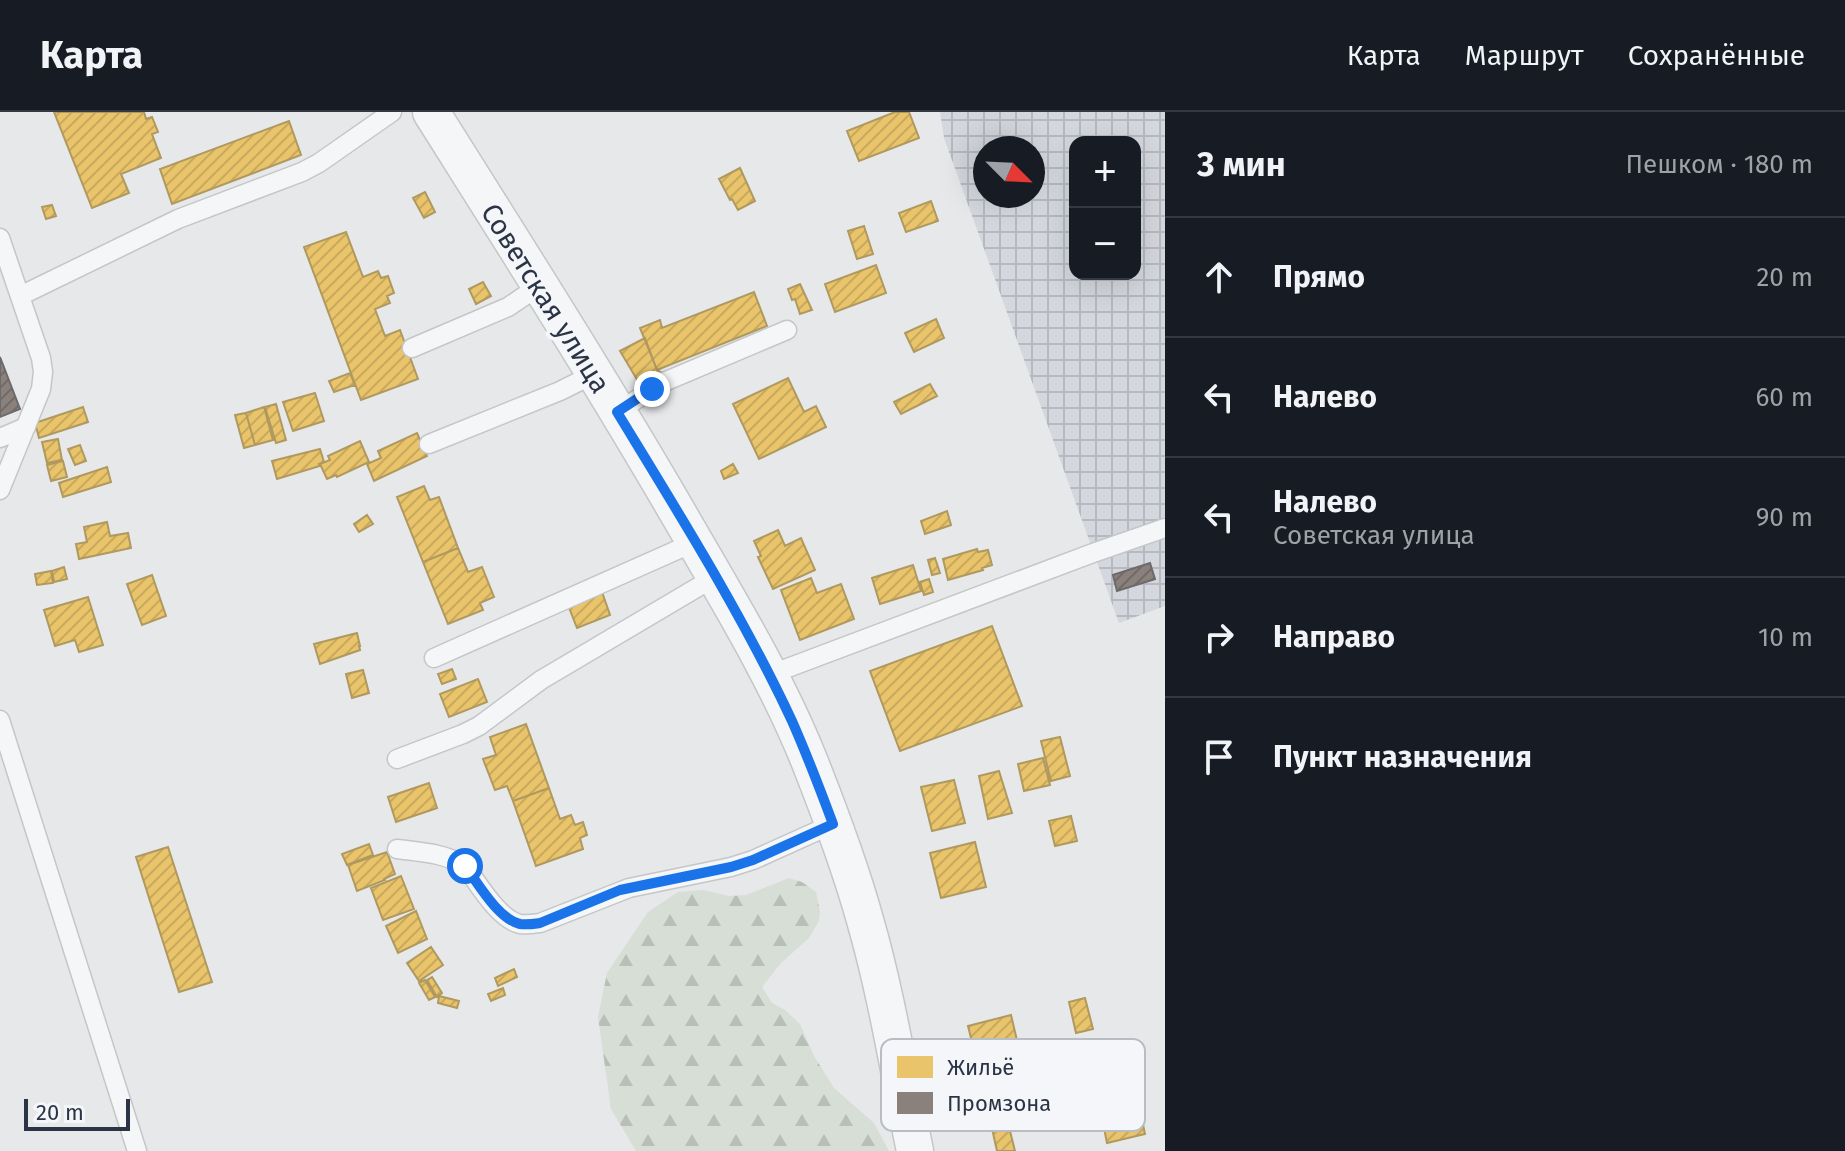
<!DOCTYPE html>
<html lang="ru">
<meta charset="utf-8">
<style>
:root{--surface:#171b24;--page:#20242c;--text:#f1f3f6;--muted:#9ea1a6;--line:#363941}
body{margin:0;font-family:"Fira Sans",sans-serif;background:var(--page);color:var(--text)}
.controls{position:absolute;right:24px;top:24px;display:grid;overflow:hidden;border-radius:16px;box-shadow:0 8px 32px #0002}
.controls button{width:72px;height:72px;display:grid;place-items:center;padding:0;border:0;border-bottom:2px solid var(--line);background:var(--surface);color:var(--text);font:40px sans-serif}
.compass{position:absolute;left:973px;top:24px;width:72px;height:72px;border-radius:50%;background:var(--surface);box-shadow:0 8px 32px #0002;rotate:114deg}
.scale{position:absolute;left:24px;bottom:20px;width:106px;box-sizing:border-box;padding-left:8px;border:4px solid #2b3445;border-top:0;font-size:22px;line-height:28px;white-space:nowrap;color:#2b3445;-webkit-text-stroke:6px #f4f6f9;paint-order:stroke}
.stop{position:absolute;width:24px;height:24px;margin:-18px;border:6px solid #1a73e8;border-radius:50%;background:#fff}
.stop.end{background:#1a73e8;border-color:#fff;box-shadow:0 2px 8px #0008}
.list{margin:0;padding:0;list-style:none}
h2{display:flex;justify-content:space-between;align-items:center;height:104px;margin:0;padding:0 32px;font-size:34px}
h2 small{font-size:26px;font-weight:400;color:var(--muted)}
.list li{display:grid;grid-template-columns:52px 1fr auto;gap:24px;align-items:center;box-sizing:border-box;height:120px;padding:0 32px;border-top:2px solid var(--line)}
.list b{display:block;font-size:30px;white-space:nowrap}
.list p{margin:0;font-size:26px;white-space:nowrap;color:var(--muted)}
.list em{font-size:26px;font-style:normal;color:var(--muted)}
.icon{flex:none;width:44px;height:44px;fill:none;stroke:currentColor;stroke-width:2;stroke-linecap:round;stroke-linejoin:round}
.map{position:relative;flex:none;width:1165px;height:1039px;overflow:hidden}
header{display:flex;align-items:center;gap:48px;box-sizing:border-box;height:112px;padding:0 40px;background:var(--surface);border-bottom:2px solid var(--line)}
header strong{font-size:38px}
nav{display:flex;gap:44px;margin-inline-start:auto;font-size:28px}
main{display:flex}
aside{flex:1;background:var(--surface)}
.map>svg:first-child{display:block}
.industrial{fill:url(#industrial-grid);fill-rule:evenodd}
.forest{fill:url(#forest-firs)}
.homes{fill:url(#homes-hatch);stroke:#b0995f;stroke-width:2}
.industry{fill:url(#industry-hatch);stroke:#6e6a6c;stroke-width:2}
.lines{fill:none;stroke-linecap:round;stroke-linejoin:round}
.lane-casing{stroke:#c4c6c8;stroke-width:21}
.street-casing{stroke:#c4c6c8;stroke-width:39}
.lane{stroke:#f5f6f7;stroke-width:18}
.street{stroke:#f5f6f7;stroke-width:36}
.route{stroke:#1a73e8;stroke-width:10}
.labels{text-anchor:middle;stroke-width:8;stroke-linejoin:round;paint-order:stroke}
.street-label{font-size:28px;fill:#2b3445;stroke:#f4f6f9}
.key{fill:#f4f6f9;stroke:#b8bcc3;stroke-width:2}
.key-label{font-size:22px;fill:#2b3445}
</style>
<header>
<strong>Карта</strong>
<nav><a>Карта</a><a>Маршрут</a><a>Сохранённые</a></nav>
</header>
<main>
<div class="map">
<svg width="1165" height="1039" viewBox="0 0 1165 1039">
<defs>
<pattern id="industrial-grid" width="8" height="8" patternUnits="userSpaceOnUse" patternTransform="scale(2)"><rect width="8" height="8" fill="#d4d7dd"/><path d="M0 4h8M4 0v8" fill="none" stroke="#b6b9bf"/></pattern>
<pattern id="forest-firs" width="22" height="20" patternUnits="userSpaceOnUse" patternTransform="scale(2)"><rect width="22" height="20" fill="#d6ded6"/><path d="M5 1l3.5 6h-7zM16 11l3.5 6h-7z" fill="#b8bfb9"/></pattern>
<pattern id="homes-hatch" width="6" height="6" patternUnits="userSpaceOnUse" patternTransform="scale(2)"><rect width="6" height="6" fill="#e9c46a"/><path d="M-1 1l2-2M0 6l6-6M5 7l2-2" fill="none" stroke="#c8a95d"/></pattern>
<pattern id="industry-hatch" width="6" height="6" patternUnits="userSpaceOnUse" patternTransform="scale(2)"><rect width="6" height="6" fill="#8a817c"/><path d="M-1 1l2-2M0 6l6-6M5 7l2-2" fill="none" stroke="#716a67"/></pattern>
</defs>
<rect width="100%" height="100%" fill="#e6e8ea"/>
<!-- industrial -->
<path class="industrial" d="M940,0H1165V494L1119,511L944,26ZM1075,30H1135V162H1075ZM985,36H1033V84H985Z"/>
<!-- forest -->
<path class="forest" d="M789,766L802,770L816,780L820,800L819,809L809,826L781,851L762,875L772,891L785,898L800,912L814,944L834,976L874,1011L889,1039H636L611,997L598,905L607,861L648,800L678,780L703,778L729,784L746,783Z"/>
<!-- homes -->
<path class="homes" d="M54,0H144L146,7L152,5L158,20L152,22L161,46L121,62L129,81L92,96Z
M895,0H909L919,26L859,49L847,19Z
M289,9L301,43L172,92L160,57Z
M740,56L755,89L738,98L732,87L730,88L719,67Z
M425,80L435,100L424,106L413,86Z
M931,89L938,109L906,120L899,101Z
M52,93L56,104L46,107L42,95Z
M864,114L873,142L857,147L848,119Z
M346,120L363,165L378,159L381,166L388,164L394,181L387,184L390,191L375,197L385,224L400,218L418,267L361,288L304,135Z
M876,153L886,181L835,200L825,172Z
M483,170L491,184L476,192L469,177Z
M800,172L812,198L800,202L795,187L792,188L788,177Z
M754,180L767,214L657,258L640,216L660,208L662,216Z
M936,207L944,226L914,240L905,221Z
M645,226L657,258L660,260L639,271L620,239Z
M350,261L355,273L334,280L329,269Z
M788,266L804,300L816,294L826,315L759,347L733,292Z
M930,272L937,284L901,302L894,290Z
M315,281L324,309L293,319L283,290Z
M276,292L286,328L276,331L265,295Z
M83,295L88,310L39,326L35,311Z
M264,295L273,328L255,333L246,301Z
M246,301L255,333L244,336L235,303Z
M417,321L427,344L374,369L367,352L381,346L378,339Z
M58,327L62,348L47,351L42,330Z
M360,329L369,350L337,365L336,363L327,367L320,352L330,348L328,344Z
M80,333L86,349L75,353L68,337Z
M320,337L324,350L319,352L320,354L277,367L272,349Z
M63,349L67,365L51,369L47,353Z
M733,352L738,361L724,367L721,359Z
M107,355L111,370L63,385L59,371Z
M424,374L430,388L439,385L458,436L423,450L397,385Z
M947,399L951,413L925,422L921,409Z
M367,403L373,412L359,420L354,412Z
M107,410L110,424L128,421L131,436L79,447L76,432L87,430L84,415Z
M778,418L785,434L801,426L815,458L773,477L758,445L761,444L754,429Z
M458,436L468,460L482,455L494,485L480,491L483,498L448,512L423,450Z
M977,437L978,440L988,438L992,453L982,456L983,458L948,468L943,447Z
M935,446L940,461L932,463L928,448Z
M913,453L921,479L880,492L872,466Z
M64,455L67,467L54,470L52,459Z
M51,459L53,471L37,473L35,462Z
M152,463L166,504L142,513L127,472Z
M811,466L817,481L841,472L854,507L800,528L781,478Z
M929,467L933,480L924,483L920,470Z
M602,480L610,503L577,516L568,493Z
M88,485L103,533L79,540L75,528L55,534L44,498Z
M992,514L1022,594L900,639L870,559Z
M357,521L360,534H359L360,538L320,552L314,532Z
M452,557L456,567L442,572L438,562Z
M363,558L369,581L352,586L346,562Z
M478,567L487,590L449,605L440,582Z
M526,612L549,676L513,689L507,674L495,678L483,647L496,643L490,625Z
M1060,625L1070,664L1051,669L1041,629Z
M1043,646L1050,673L1024,679L1018,652Z
M999,659L1012,701L988,707L979,664Z
M954,668L965,711L932,719L921,675Z
M429,671L437,696L396,710L388,685Z
M549,676L560,707L571,703L575,713L583,710L587,723L580,726L583,737L536,754L513,689Z
M1071,704L1077,729L1055,734L1049,709Z
M975,730L986,775L941,786L930,741Z
M369,732L373,743L347,753L342,742Z
M168,735L212,870L179,880L136,745Z
M387,740L395,762L384,767L385,768L357,779L348,753Z
M401,764L414,797L383,808L371,776Z
M416,799L427,827L398,841L386,814Z
M431,835L443,853L419,869L407,851Z
M514,857L517,865L498,874L495,866Z
M432,865L442,881L437,885L427,868Z
M425,868L435,885L429,888L419,871Z
M503,876L505,883L491,889L488,882Z
M439,884L459,889L457,896L438,891Z
M1085,886L1093,917L1076,921L1069,890Z
M1011,903L1020,941L1036,937L1042,959L983,974L968,914Z
M1139,993L1145,1022L1107,1031L1101,1001Z
M1005,999L1015,1039H997L989,1003Z"/>
<!-- industry -->
<path class="industry" d="M0,245L20,297L0,305Z
M1150,451L1155,467L1117,479L1113,463Z"/>
<g class="lines">
<defs>
<path id="lane" d="M0,126L41,246L43,260L41,277L0,378
M20,184L178,107L302,60L319,51L392,0
M412,236L508,195L539,174
M617,300L664,270L787,218
M0,326L26,315
M429,332L560,279L594,262
M434,546L695,430
M769,563L1093,441L1165,416
M0,608L137,1039
M397,647L463,622L479,614L541,568L715,465
M397,737C420,740 445,741 465,754C478,771 498,807 520,812C527,813 533,812 540,811L629,776L731,755L753,748L833,712"/>
<path id="street" d="M431,0C516,135 602,270 682,408C727,486 775,564 809,648C830,701 850,754 865,808C887,884 899,962 915,1039"/>
</defs>
<!-- lane casing -->
<use href="#lane" class="lane-casing"/>
<!-- street casing -->
<use href="#street" class="street-casing"/>
<!-- lane -->
<use href="#lane" class="lane"/>
<!-- street -->
<use href="#street" class="street"/>
</g>
<g class="lines">
<!-- route -->
<path class="route" d="M465,754C478,771 498,807 520,812C527,813 533,812 540,811L620,778L731,755L753,748L833,712C820,677 807,643 792,609C742,502 678,400 617,300L652,277"/>
</g>
<g class="labels">
<!-- street labels -->
<g class="street-label">
<text transform="translate(546 186) rotate(58)" y="10">Советская улица</text>
</g>
</g>
<!-- legend -->
<rect x="881" y="927" width="264" height="92" rx="12" class="key"/>
<rect x="897" y="944" width="36" height="22" fill="#e9c46a"/>
<rect x="897" y="980" width="36" height="22" fill="#8a817c"/>
<g class="key-label">
<text x="947" y="963">Жильё</text>
<text x="947" y="999">Промзона</text>
</g>
</svg>
<div class="controls">
<button>+</button>
<button>−</button>
</div>
<svg class="compass" viewBox="-18 -18 36 36"><path d="M0-13l5 13h-10z" fill="#e53935"/><path d="M0 13l5-13h-10z" fill="#9ea1a6"/></svg>
<div class="scale">20 m</div>
<div class="stop" style="left:465px;top:754px"></div>
<div class="stop end" style="left:652px;top:277px"></div>
</div>
<aside>
<h2>3 мин<small>Пешком · 180 m</small></h2>
<ul class="list">
<li><svg class="icon" aria-label="ahead" viewBox="0 0 24 24"><path d="M12 20V5M6 11l6-6 6 6"/></svg><div><b>Прямо</b></div><em>20 m</em></li>
<li><svg class="icon" aria-label="left" viewBox="0 0 24 24"><path d="M17 20v-9H6M10 6l-5 5 5 5"/></svg><div><b>Налево</b></div><em>60 m</em></li>
<li><svg class="icon" aria-label="left" viewBox="0 0 24 24"><path d="M17 20v-9H6M10 6l-5 5 5 5"/></svg><div><b>Налево</b><p>Советская улица</p></div><em>90 m</em></li>
<li><svg class="icon" aria-label="right" viewBox="0 0 24 24"><path d="M7 20v-9h11M14 6l5 5-5 5"/></svg><div><b>Направо</b></div><em>10 m</em></li>
<li><svg class="icon" aria-label="arrive" viewBox="0 0 24 24"><path d="M6 21V4h12l-3 4 3 4H6"/></svg><div><b>Пункт назначения</b></div></li>
</ul>
</aside>
</main>
